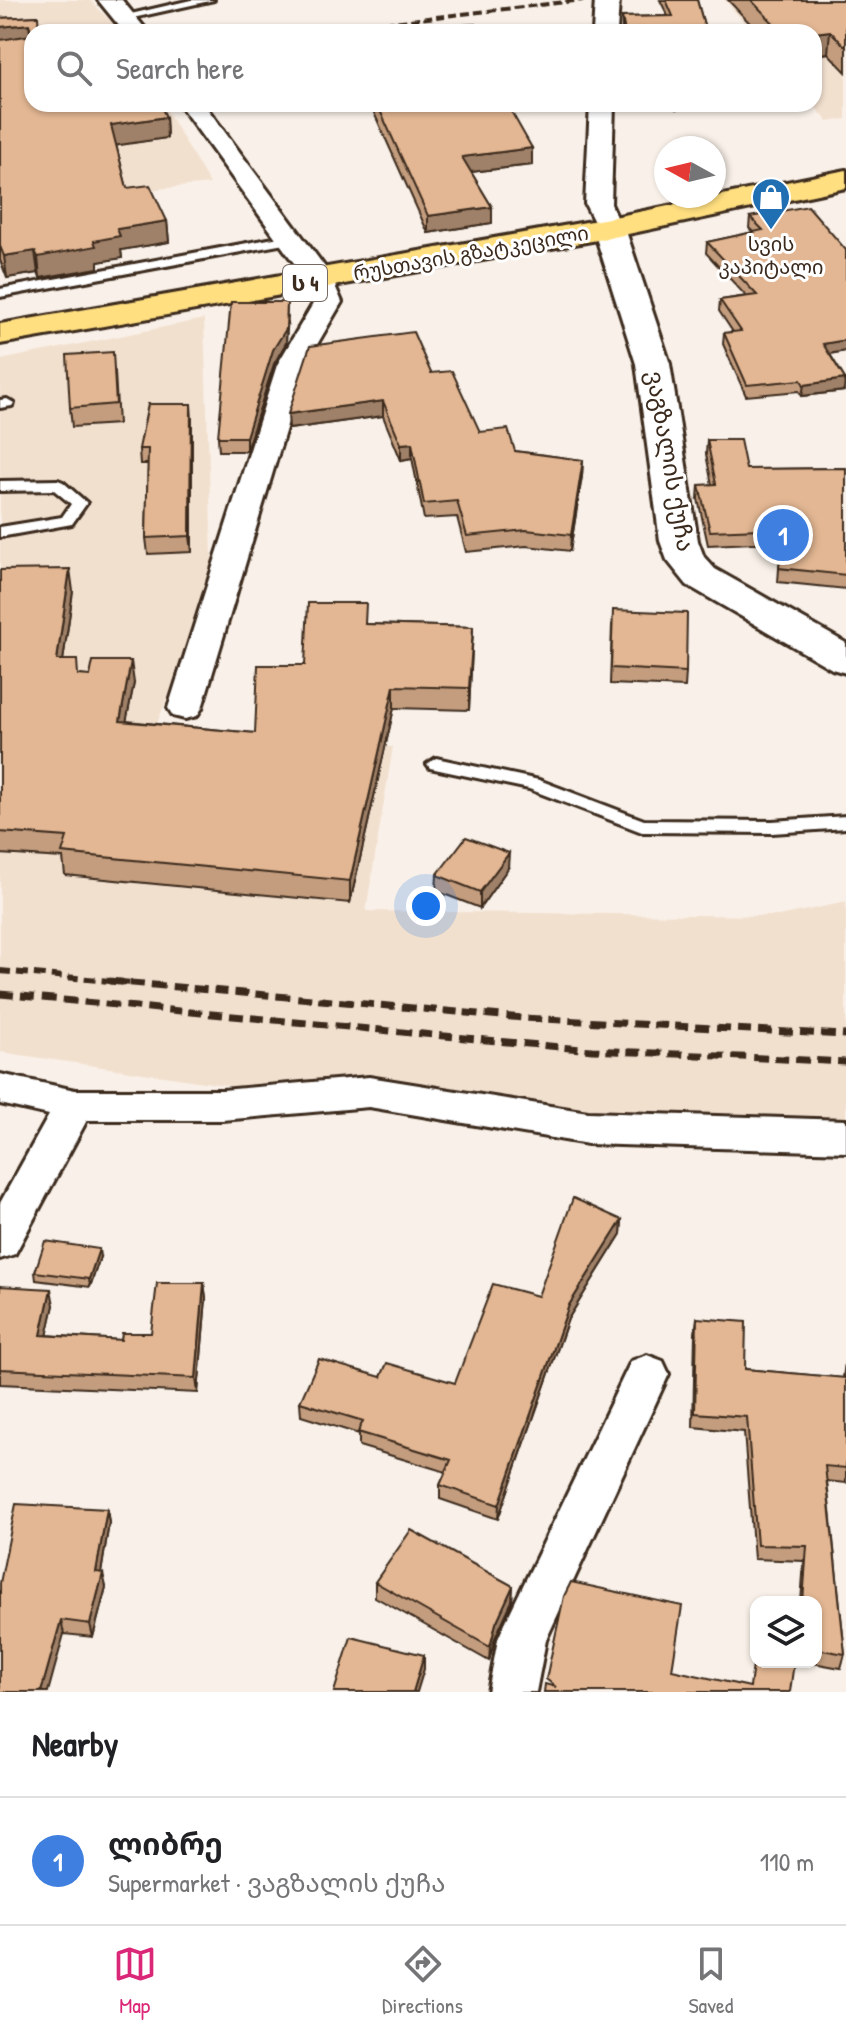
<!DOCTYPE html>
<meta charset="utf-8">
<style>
:root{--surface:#fff;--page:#f2f2f2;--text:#202124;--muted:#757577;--line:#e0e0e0;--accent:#db2777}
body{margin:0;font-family:"Patrick Hand","Noto Sans Georgian",sans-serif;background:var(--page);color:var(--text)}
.controls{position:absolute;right:24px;bottom:24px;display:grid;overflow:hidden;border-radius:16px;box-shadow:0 2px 6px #0004}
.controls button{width:72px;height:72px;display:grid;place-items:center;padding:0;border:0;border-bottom:2px solid var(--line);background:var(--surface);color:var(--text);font:40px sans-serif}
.compass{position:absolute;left:654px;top:136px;width:72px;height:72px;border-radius:50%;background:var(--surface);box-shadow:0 2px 6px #0004;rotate:278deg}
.you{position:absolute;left:426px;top:906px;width:28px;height:28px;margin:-20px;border:6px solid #fff;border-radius:50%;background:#1a73e8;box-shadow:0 0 0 12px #1a73e833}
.badge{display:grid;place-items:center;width:52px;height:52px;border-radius:50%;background:var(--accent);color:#fff;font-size:26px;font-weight:700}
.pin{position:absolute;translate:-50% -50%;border:4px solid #fff;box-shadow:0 2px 8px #0006}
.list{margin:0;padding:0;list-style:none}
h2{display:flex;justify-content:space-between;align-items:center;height:104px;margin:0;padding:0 32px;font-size:34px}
h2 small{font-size:26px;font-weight:400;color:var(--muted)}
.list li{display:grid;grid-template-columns:52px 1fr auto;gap:24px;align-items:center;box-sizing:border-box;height:128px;padding:0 32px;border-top:2px solid var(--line)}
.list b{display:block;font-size:30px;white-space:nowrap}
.list p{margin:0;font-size:26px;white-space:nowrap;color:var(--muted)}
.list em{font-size:26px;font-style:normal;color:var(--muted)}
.icon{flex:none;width:44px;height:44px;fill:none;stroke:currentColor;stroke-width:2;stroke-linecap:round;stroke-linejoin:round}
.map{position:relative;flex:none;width:846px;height:1692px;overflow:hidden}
.search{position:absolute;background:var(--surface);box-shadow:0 2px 6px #0004;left:24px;right:24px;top:24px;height:88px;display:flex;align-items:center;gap:20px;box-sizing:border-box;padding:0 28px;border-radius:24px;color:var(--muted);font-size:30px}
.sheet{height:232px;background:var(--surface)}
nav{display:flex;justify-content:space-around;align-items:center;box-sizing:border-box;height:112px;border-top:2px solid var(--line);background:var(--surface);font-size:22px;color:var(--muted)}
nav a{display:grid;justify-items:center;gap:4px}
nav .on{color:var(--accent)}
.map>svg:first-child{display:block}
.built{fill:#f2e0cf}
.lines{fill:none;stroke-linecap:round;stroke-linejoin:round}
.service-casing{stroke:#3b2a1e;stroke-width:6}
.minor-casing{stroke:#3b2a1e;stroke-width:6}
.tertiary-casing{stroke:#3b2a1e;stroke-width:6}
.trunk-casing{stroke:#3b2a1e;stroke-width:6}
.service{fill:#fff;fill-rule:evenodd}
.minor{fill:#fff;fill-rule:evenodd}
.tertiary{fill:#fff;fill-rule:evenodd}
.trunk{fill:#ffdf80;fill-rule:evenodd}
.rail-far2{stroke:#3b2a1e;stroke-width:4;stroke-dasharray:9 4;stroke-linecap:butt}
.rail-far1{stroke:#3b2a1e;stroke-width:6;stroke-dasharray:11 6;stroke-linecap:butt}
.rail{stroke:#3b2a1e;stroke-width:7;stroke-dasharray:14 7;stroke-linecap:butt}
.wall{fill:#c39d7e;stroke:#3b2a1e;stroke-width:2}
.shaded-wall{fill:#9f8067;stroke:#3b2a1e;stroke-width:2}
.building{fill:#e3b793;stroke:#3b2a1e;stroke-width:2}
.labels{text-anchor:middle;stroke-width:6;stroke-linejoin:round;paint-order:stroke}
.far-poi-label{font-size:20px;fill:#3b2a1e;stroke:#fff}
.far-street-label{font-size:20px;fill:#3b2a1e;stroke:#fff}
.shield{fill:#fff;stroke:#766a62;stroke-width:2}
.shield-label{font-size:22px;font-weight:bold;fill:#3b2a1e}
.street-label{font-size:24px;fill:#3b2a1e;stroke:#fff}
</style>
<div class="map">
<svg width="846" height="1692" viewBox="0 0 846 1692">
<rect width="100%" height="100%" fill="#f9f1e9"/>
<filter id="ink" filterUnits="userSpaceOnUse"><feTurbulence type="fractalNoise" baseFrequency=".0125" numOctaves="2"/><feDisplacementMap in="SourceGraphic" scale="16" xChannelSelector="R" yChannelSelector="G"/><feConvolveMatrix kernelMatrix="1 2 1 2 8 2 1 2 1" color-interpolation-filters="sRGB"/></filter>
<g filter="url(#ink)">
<!-- built -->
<path class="built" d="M0,0H90L121,32H32V104H163L210,184L0,204Z
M725,0H846V119L828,122L813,104L814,32H752Z
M204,319L213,584L152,736L393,747L366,911L778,916L846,902V1154L604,1141L0,1052V360Z"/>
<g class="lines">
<defs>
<path id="service" d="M191,0H214L124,20L118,17Z
M290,235L297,239L295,242L0,297V289Z
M7,399L14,403L12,406L0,408V400Z
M58,480L63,482L87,503L72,524L0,537V527L62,517L71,504L54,490L0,491V481Z
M436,758L539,780L644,820L772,821L846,816V828L772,833L642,832L529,789L430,768L427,764Z"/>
<path id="minor" d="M98,0H122L148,32H124Z
M595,0H619L617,32H593Z
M179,104H204L330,274L342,302L305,365L202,708L197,716L185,719L173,716L168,708L277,365L314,302L307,281Z
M590,104H614L611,204L622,228L618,234H600L585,204Z
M0,1074L75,1090H222L369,1077L588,1112L846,1120V1152L588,1144L369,1107L222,1120H87L15,1254L0,1259V1203L49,1115L0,1104Z
M647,1355L663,1361L669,1374L546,1640L536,1692H488L498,1639L505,1623L631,1361Z"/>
<path id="tertiary" d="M609,218L620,221L625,228L670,364L698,541L704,557L715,569L846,643V673L832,669L687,585L667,560L660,541L636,364L593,228L598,221Z"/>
<path id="trunk" d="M846,170V188L609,238L0,344V324L609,218Z"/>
</defs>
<!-- service casing -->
<use href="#service" class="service-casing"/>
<!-- minor casing -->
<use href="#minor" class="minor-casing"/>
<!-- tertiary casing -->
<use href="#tertiary" class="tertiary-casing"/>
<!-- trunk casing -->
<use href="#trunk" class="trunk-casing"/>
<!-- service -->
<use href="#service" class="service"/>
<!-- minor -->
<use href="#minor" class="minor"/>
<!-- tertiary -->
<use href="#tertiary" class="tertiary"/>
<!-- trunk -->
<use href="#trunk" class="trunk"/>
<!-- rail-far2 -->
<path class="rail-far2" d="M307,32L583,0"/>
<!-- rail-far1 -->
<path class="rail-far1" d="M0,971L132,983"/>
<!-- rail -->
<path class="rail" d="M109,981L524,1018L846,1035
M0,994L592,1050L846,1062"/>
</g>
<!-- wall -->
<path class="wall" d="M660,0H697L706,32H622V17L668,16Z
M728,0H846V72L828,53L814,55V32H758Z
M38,16L32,104L166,117L167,138L116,145L127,188L167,221L169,242L121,250L122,258L98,262V268L40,278L38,273L7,278L0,260V18Z
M370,104H507L532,165L471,172L492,207V223L428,233Z
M750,217L846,250V351L830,354L845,379L844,391L802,396L799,391L746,396L723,344L724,333L733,332L719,311L720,300L746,296L706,253L707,242L753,232L749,228Z
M288,316L286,343L274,364L246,451H219L218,437Z
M115,372L118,424L72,427L70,408Z
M431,373L480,432L515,451L583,460L582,476L570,551L526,546L466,552L457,517L424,519L412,458L401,460L383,416L289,429Z
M192,419V552L148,554L146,538L148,464H140L139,449Z
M707,440L746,469L846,468V589L778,582L781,542L708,545L698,499L699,485H712L706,454Z
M0,570L73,591L63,660L79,675L134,683L126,721L255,733L305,665L366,624L473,627L469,710L394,708L350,903L65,875L63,858L0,854Z
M612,625L686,672L685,687L610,684Z
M508,868L480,908L436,891L437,875Z
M622,1220L621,1234L568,1319L498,1519L440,1499V1485L446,1472L359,1446V1434L301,1416L300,1402L455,1383L538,1296Z
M100,1257L90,1287L36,1280L35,1272Z
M204,1283L206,1298L198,1393L0,1384V1286L54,1305L47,1335L121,1340L151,1333Z
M697,1318L745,1369L843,1378L846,1355V1483L827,1481L845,1654L841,1668L807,1662H816V1602H801L804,1561L754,1559L744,1432L693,1427L695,1333Z
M107,1509L109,1523L101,1573L106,1587L93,1637L64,1634L0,1692Z
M375,1582L513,1586L512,1601L495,1638L489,1661L375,1597Z"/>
<!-- shaded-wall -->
<path class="shaded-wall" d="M29,24L32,44L0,48V27Z
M830,31L828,53L814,55V33Z
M676,104H709L676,109Z
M166,117L167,138L113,146L111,125Z
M532,148V165L462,173V157Z
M492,207V223L428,233V216Z
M167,221L169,242L121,250L122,258L98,262V268L40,278L38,257L94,241L117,229Z
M35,251L38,273L7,278L4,256Z
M287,302L286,343L274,364L246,451V437Z
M846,340V351L822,355L823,344Z
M845,379L844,391L802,396L804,385Z
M383,401V416L289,429L288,414Z
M191,404L192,419V552L190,536Z
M412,443V458L401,460V444Z
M583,460L582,476L570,551L571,535Z
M70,569L73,591L60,682L57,660Z
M473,627L472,649L469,710V688Z
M131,661L134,683L122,743L120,721Z
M394,686V708L350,903V881Z
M509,853L508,868L480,908V892Z
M622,1220L621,1234L568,1319L498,1519L499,1505L569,1305Z
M99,1249L100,1257L90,1287L89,1279Z
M204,1283L206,1298L198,1393L196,1378Z
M51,1289L54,1305L44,1350L41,1335Z
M107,1509L109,1523L99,1586L96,1572Z
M103,1573L106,1587L93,1637L90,1624Z
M513,1586L512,1601L495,1638L489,1661L490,1647L496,1623Z
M61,1620L64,1634L48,1692H41Z
M424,1655V1669L417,1692H413Z"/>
<!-- building -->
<path class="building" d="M666,0H697L706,32H625L622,17L673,16Z
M751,0H846V47L830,31L814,33V32H782Z
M38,16L39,32L32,33L29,24L0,27V18Z
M475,24L478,32H433V27Z
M32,35V104H160L166,117L111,125L127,188L150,185L167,221L117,229L120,236L94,241L96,246L38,257L35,251L4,256L0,246V40Z
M377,104H507L532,148L462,157L492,207L428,216Z
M808,206L846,250V340L823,344L845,379L804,385L801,380L747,385L724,333L741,331L720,300L757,295L707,242L763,230L750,217Z
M231,302H287L286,329L273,350L246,437H218Z
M413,332L431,373L452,371L480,432L508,429L515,451L583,460L571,535L526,530L467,536L457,501L424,504L412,443L401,444L383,401L288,414L310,346Z
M113,352L116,404L70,408L67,355Z
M148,404H191L190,536L146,538L148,449H139Z
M707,440H740L746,469L846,468V575L779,568L783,528L710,531L699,485L716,484Z
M70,569L57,660H77L78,675L90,676L93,661H131L120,721L255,733L258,665H305L308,603H366L365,624L473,627L469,688L394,686L350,881L62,853L67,837L0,832V570Z
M613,610L687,613L686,672L611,668Z
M466,837L509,853L480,892L437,875Z
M573,1198L622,1220L569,1305L499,1505L440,1485L451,1460L358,1432L363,1421L300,1402L319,1359L381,1377L387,1363L455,1383L493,1284L538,1296Z
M45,1241L99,1249L89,1279L35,1272Z
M157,1283H204L196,1378L0,1369V1286L51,1289L41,1335L121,1340L122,1333H151Z
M697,1318L746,1322L745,1369L845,1378L846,1370V1468L825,1466L845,1654L816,1649V1602H803L807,1546L757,1545L747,1417L695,1413Z
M16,1504L107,1509L96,1572L103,1573L90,1624L61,1620L41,1692H0V1583Z
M411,1530L513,1586L496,1623L490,1647L375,1582Z
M571,1582L682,1606L672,1670L750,1687L756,1644V1662H794L790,1692H544L545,1684L556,1687L546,1679L564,1596Z
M351,1637L424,1655L413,1692H334Z"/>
</g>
<!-- icons -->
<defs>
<symbol id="shop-pin" viewBox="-11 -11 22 30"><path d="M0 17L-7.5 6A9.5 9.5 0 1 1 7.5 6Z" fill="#1f6fb2" stroke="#fff"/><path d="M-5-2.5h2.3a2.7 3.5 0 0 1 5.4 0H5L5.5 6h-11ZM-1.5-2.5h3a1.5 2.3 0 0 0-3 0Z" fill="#fff"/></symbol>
</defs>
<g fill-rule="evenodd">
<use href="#shop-pin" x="749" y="175" width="44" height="60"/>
</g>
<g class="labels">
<!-- far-poi labels -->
<g class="far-poi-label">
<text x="771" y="251">სვის<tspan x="771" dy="23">კაპიტალი</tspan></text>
</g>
<!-- far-street labels -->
<g class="far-street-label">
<text transform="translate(471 253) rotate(-10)" y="7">რუსთავის გზატკეცილი</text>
</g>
<!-- shield labels -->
<rect class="shield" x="283" y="265" width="44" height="36" rx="6"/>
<g class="shield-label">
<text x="305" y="291">ს 4</text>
</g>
<!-- street labels -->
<g class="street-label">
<text transform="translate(670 461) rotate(80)" y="8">ვაგზალის ქუჩა</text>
</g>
</g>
</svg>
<div class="controls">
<button><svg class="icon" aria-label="layers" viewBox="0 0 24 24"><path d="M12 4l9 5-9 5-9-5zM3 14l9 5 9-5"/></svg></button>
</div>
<svg class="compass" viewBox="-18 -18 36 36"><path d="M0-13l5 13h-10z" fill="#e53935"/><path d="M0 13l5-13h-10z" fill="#757577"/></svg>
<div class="you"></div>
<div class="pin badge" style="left:783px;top:535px;background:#3f7fe0">1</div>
<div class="search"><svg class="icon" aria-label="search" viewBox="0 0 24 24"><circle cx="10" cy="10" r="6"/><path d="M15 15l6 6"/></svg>Search here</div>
</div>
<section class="sheet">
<h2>Nearby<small></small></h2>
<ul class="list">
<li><span class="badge" style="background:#3f7fe0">1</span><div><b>ლიბრე</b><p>Supermarket · ვაგზალის ქუჩა</p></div><em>110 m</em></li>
</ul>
</section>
<nav>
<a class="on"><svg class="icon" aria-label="map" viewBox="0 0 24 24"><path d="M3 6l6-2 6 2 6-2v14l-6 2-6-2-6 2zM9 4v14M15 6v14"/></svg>Map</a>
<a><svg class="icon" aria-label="directions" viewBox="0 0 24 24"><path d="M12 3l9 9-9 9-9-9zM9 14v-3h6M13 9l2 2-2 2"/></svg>Directions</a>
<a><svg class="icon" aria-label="saved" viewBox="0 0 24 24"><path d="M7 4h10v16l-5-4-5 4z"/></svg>Saved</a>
</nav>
